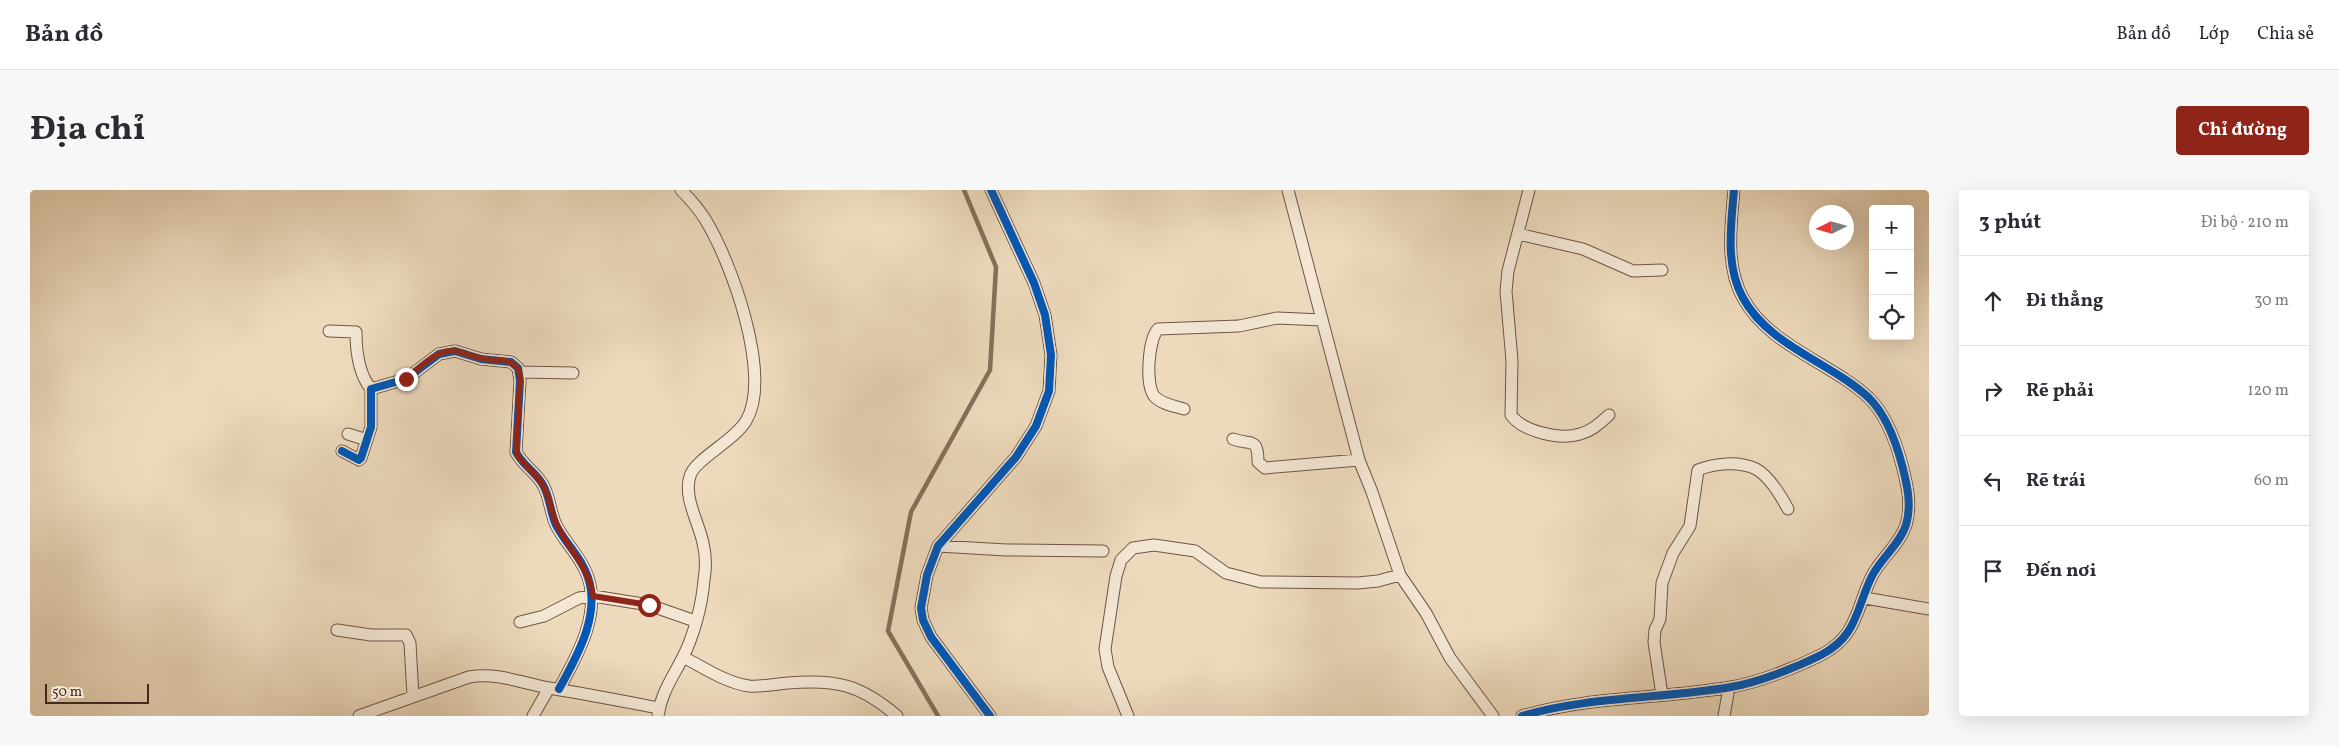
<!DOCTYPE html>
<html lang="vi">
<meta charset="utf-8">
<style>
:root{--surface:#fff;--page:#f7f7f7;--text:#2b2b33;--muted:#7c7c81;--line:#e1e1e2;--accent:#8f2418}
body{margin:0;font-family:Vollkorn,serif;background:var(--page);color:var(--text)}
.controls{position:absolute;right:15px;top:15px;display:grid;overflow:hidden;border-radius:5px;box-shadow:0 5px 20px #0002}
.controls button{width:45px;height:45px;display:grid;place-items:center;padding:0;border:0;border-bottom:1px solid var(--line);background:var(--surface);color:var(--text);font:25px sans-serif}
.compass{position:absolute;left:1779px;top:15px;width:45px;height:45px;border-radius:50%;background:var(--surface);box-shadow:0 5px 20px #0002;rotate:265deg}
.scale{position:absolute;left:15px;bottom:12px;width:104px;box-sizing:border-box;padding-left:5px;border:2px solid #44291d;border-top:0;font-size:14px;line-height:18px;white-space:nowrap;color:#44291d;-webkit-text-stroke:4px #f3e7d4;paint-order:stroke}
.stop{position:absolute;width:15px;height:15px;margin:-11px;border:4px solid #8f2418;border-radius:50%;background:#fff}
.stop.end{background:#8f2418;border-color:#fff;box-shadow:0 1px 5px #0008}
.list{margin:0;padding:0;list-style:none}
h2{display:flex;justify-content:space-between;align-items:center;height:65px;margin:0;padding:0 20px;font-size:21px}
h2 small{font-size:16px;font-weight:400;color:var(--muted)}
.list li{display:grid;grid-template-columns:32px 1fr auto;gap:15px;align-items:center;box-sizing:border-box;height:90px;padding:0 20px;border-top:1px solid var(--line)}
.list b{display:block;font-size:19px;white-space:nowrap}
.list em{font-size:16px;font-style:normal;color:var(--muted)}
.icon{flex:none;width:28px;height:28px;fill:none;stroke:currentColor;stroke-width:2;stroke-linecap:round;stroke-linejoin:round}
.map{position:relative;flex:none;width:1899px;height:526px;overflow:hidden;border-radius:5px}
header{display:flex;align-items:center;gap:30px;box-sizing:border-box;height:70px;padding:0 25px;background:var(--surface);border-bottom:1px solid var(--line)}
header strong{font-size:24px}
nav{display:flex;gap:28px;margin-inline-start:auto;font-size:18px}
.intro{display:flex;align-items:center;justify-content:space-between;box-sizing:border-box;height:120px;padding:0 30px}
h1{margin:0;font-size:35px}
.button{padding:12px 22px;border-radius:5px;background:var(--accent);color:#fff;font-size:18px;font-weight:700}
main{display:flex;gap:30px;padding:0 30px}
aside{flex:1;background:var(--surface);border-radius:5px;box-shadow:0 5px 20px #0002}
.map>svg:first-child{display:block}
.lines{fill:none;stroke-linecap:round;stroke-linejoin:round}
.stream{stroke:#876f5d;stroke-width:4.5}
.street-casing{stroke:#6e5545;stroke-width:13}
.street{stroke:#f3e7d4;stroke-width:11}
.cycleway-casing{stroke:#f3e7d4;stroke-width:11}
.cycleway{stroke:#0057b8;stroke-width:8}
.route{stroke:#8f2418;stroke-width:6}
</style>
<header>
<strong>Bản đồ</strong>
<nav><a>Bản đồ</a><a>Lớp</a><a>Chia sẻ</a></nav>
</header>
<div class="intro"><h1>Địa chỉ</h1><a class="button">Chỉ đường</a></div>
<main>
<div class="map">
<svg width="1899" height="526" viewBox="0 0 1899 526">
<rect width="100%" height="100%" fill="#eddabd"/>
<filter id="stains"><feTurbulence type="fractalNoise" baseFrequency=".004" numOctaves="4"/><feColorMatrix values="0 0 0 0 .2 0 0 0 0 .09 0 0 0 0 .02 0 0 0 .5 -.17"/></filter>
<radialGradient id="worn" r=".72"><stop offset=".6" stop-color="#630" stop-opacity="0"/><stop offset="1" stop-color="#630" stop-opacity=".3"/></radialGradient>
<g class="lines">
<!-- stream -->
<path class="stream" d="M908,526L858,441L881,322L960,180L966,77L934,0"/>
<defs>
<path id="street" d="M1258,0L1329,270L1342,302L1370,385L1396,423L1420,468L1463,526
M1499,0L1478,81L1476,101L1482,171L1481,225C1493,242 1531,250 1550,244C1562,241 1570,233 1579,225
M1488,44L1553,59L1603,81L1632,80
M299,141L326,142C326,161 328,183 341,199
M490,182L543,183
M1154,219C1144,216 1132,214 1125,207C1115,197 1118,150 1128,139L1209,136L1247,128L1292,130
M318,244L337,250
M1203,249C1221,256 1228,246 1228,272L1235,278L1329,270
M312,261L329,270L331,268L341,237V199L376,189L409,164L425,161L451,169L481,172L488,178L490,191L486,262C493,276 506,282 513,295C520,307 520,322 526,335C534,351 548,364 555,380C574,419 548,465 529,499
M908,356L976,360L1073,361
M1835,408L1899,419
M490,432L514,426L549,408L563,406L619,415L665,431
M307,440L341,445H376L380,453L383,506
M653,467C673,477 696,493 719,496C732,497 745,494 758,493C805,489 830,494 867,526
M1632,505L1624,452L1625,440L1630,429L1632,393L1643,363L1660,336L1668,280C1685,273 1709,271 1726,279C1739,286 1751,306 1758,319
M329,526L439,487C468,482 491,493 519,498C556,504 592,511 629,518
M503,526L519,498
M628,526C631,503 643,487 653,467C664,445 672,415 674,390C676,378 676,365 673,353C669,333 653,307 660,286C665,269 704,251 716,231C743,186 701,71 675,29C668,18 660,9 651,0
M960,526L901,447L893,430L891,418L897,385L908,356L986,267L1006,236L1019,201L1021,165L1015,125L1004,93L961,0
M1098,526L1078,477L1075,459L1086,386L1091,370L1103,358L1124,355L1165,361L1196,383L1231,392L1328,393L1348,391L1370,385
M1492,526C1559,506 1632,509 1701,497C1727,493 1767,477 1791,465C1828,446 1826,418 1842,386C1851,368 1870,354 1876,335C1882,315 1877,294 1872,275C1866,252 1856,225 1839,208C1802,173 1739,156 1713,108C1695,76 1701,35 1704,0
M1694,526L1699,498"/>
</defs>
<!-- street casing -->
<use href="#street" class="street-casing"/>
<!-- street -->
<use href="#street" class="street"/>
<defs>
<path id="cycleway" d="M312,261L329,270L331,268L341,237V199L376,189L409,164L425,161L451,169L481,172L488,178L490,191L486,262C493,276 506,282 513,295C520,307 520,322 526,335C534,351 548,364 555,380C574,419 548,465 529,499
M960,526L901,447L893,430L891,418L897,385L908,356L986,267L1006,236L1019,201L1021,165L1015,125L1004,93L961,0
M1492,526C1559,506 1632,509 1701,497C1727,493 1767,477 1791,465C1828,446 1826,418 1842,386C1851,368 1870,354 1876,335C1882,315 1877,294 1872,275C1866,252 1856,225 1839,208C1802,173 1739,156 1713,108C1695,76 1701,35 1704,0"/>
</defs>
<!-- cycleway casing -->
<use href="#cycleway" class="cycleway-casing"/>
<!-- cycleway -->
<use href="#cycleway" class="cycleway"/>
</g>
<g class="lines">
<!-- route -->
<path class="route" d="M376,189C387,180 398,168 411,163C427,157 438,166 453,169C463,171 474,168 483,174C490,178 490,184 490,191L486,262C492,275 504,281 511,292C520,305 520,321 527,335C539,360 559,377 563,406L619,415"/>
</g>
<rect width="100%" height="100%" filter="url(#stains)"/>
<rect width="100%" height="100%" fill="url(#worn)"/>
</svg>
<div class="controls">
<button>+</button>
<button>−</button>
<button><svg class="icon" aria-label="locate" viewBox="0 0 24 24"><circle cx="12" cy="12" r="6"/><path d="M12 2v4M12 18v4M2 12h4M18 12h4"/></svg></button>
</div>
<svg class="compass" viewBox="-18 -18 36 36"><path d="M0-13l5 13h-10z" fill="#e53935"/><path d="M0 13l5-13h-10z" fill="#7c7c81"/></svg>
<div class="scale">50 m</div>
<div class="stop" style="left:619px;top:415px"></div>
<div class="stop end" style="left:376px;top:189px"></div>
</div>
<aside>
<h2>3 phút<small>Đi bộ · 210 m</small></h2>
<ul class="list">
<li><svg class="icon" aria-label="ahead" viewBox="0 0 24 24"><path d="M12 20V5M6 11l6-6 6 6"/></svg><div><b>Đi thẳng</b></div><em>30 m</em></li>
<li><svg class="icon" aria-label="right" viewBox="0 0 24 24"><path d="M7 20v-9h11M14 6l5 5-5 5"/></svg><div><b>Rẽ phải</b></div><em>120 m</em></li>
<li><svg class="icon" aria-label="left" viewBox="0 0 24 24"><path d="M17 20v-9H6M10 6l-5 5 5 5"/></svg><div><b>Rẽ trái</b></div><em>60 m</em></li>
<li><svg class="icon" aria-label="arrive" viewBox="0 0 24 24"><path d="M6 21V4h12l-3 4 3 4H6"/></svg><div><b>Đến nơi</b></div></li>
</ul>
</aside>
</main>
